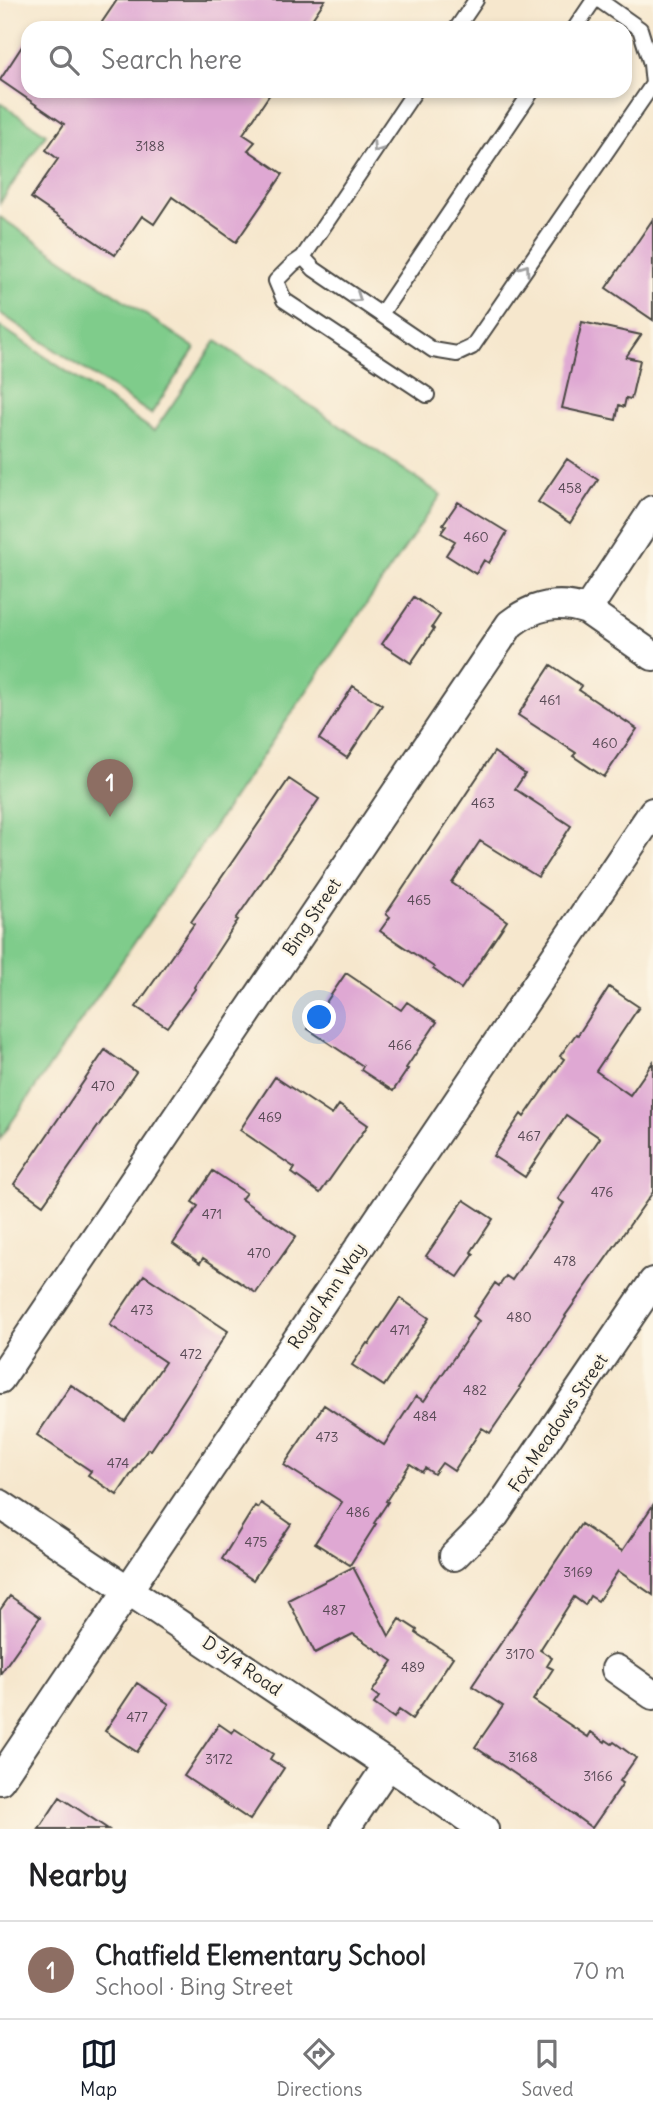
<!DOCTYPE html>
<meta charset="utf-8">
<style>
:root{--surface:#fff;--page:#f6f6f6;--text:#202124;--muted:#757577;--line:#e0e0e0;--accent:#111827}
body{margin:0;font-family:Delius,sans-serif;background:var(--page);color:var(--text)}
.you{position:absolute;left:320px;top:1018px;width:24px;height:24px;margin:-18px;border:5px solid #fff;border-radius:50%;background:#1a73e8;box-shadow:0 0 0 10px #1a73e833}
.badge{display:grid;place-items:center;width:46px;height:46px;border-radius:50%;background:var(--accent);color:#fff;font-size:23px;font-weight:700}
.pin{position:absolute;translate:-50% -58px;filter:drop-shadow(0 2px 4px #0008)}
.pin::after{content:'';position:absolute;top:37px;width:24px;height:21px;background:inherit;clip-path:polygon(0 0,100% 0,50% 100%)}
.list{margin:0;padding:0;list-style:none}
h2{display:flex;justify-content:space-between;align-items:center;height:91px;margin:0;padding:0 28px;font-size:30px}
h2 small{font-size:23px;font-weight:400;color:var(--muted)}
.list li{display:grid;grid-template-columns:46px 1fr auto;gap:21px;align-items:center;box-sizing:border-box;height:98px;padding:0 28px;border-top:2px solid var(--line)}
.list b{display:block;font-size:26px;white-space:nowrap}
.list p{margin:0;font-size:23px;white-space:nowrap;color:var(--muted)}
.list em{font-size:23px;font-style:normal;color:var(--muted)}
.icon{flex:none;width:38px;height:38px;fill:none;stroke:currentColor;stroke-width:2;stroke-linecap:round;stroke-linejoin:round}
.map{position:relative;flex:none;width:653px;height:1829px;overflow:hidden}
.search{position:absolute;background:var(--surface);box-shadow:0 4px 10px #0003;left:21px;right:21px;top:21px;height:77px;display:flex;align-items:center;gap:18px;box-sizing:border-box;padding:0 24px;border-radius:21px;color:var(--muted);font-size:26px}
.sheet{height:189px;background:var(--surface)}
nav{display:flex;justify-content:space-around;align-items:center;box-sizing:border-box;height:98px;border-top:2px solid var(--line);background:var(--surface);font-size:19px;color:var(--muted)}
nav a{display:grid;justify-items:center;gap:4px}
nav .on{color:var(--accent)}
.map>svg:first-child{display:block}
.green{fill:#7fcc8b;stroke:#557c5b;stroke-width:2}
.building{fill:#dfa8d3}
.lines{fill:none;stroke-linecap:round;stroke-linejoin:round}
.service-casing{stroke:#494743;stroke-width:18}
.minor-casing{stroke:#494743;stroke-width:32}
.service{stroke:#fff;stroke-width:14}
.minor{stroke:#fff;stroke-width:28}
.oneway{stroke:#a0a0a0}
.labels{text-anchor:middle;stroke-width:5;stroke-linejoin:round;paint-order:stroke}
.number-label{font-size:14px;fill:#584a55}
.street-label{font-size:18px;fill:#2b2b2b;stroke:#fcf5e5}
</style>
<div class="map">
<svg width="653" height="1829" viewBox="0 0 653 1829">
<rect width="100%" height="100%" fill="#fcf5e5"/>
<filter id="ink" filterUnits="userSpaceOnUse"><feTurbulence type="fractalNoise" baseFrequency=".0143" numOctaves="2"/><feDisplacementMap in="SourceGraphic" scale="14" xChannelSelector="R" yChannelSelector="G"/><feConvolveMatrix kernelMatrix="1 2 1 2 8 2 1 2 1" color-interpolation-filters="sRGB"/></filter>
<filter id="wash" filterUnits="userSpaceOnUse"><feTurbulence type="fractalNoise" baseFrequency=".00686" numOctaves="4" result="noise"/><feDisplacementMap in="SourceGraphic" scale="28" xChannelSelector="R" yChannelSelector="G"/><feGaussianBlur stdDeviation="1.57" result="paint"/><feColorMatrix in="noise" values="0 0 0 0 0 0 0 0 0 0 0 0 0 0 0 0 0 1.4 0 .05"/><feComposite in="paint" operator="in"/></filter>
<g filter="url(#wash)">
<rect width="100%" height="100%" fill="#f6e7cd"/>
<!-- green -->
<path class="green" d="M0,103L46,134L0,203Z
M0,217L195,348L151,414L0,313Z
M0,326L154,431L216,341L441,495L0,1139Z"/>
<g id="blocks">
<!-- building -->
<path class="building" d="M117,0H325L306,28H98Z
M28,37V91H272L243,134L255,142L248,150L283,174L236,242L172,197L154,224L142,216L115,255L31,198L58,159L46,150L64,124L0,80Z
M653,219V320L606,288Z
M582,322L641,335L626,357L640,360L631,399L626,398L624,407L619,405L616,420L562,408Z
M567,459L598,480L570,523L538,502Z
M458,502L507,532L489,563L484,560L476,574L446,555L455,541L441,533L446,526L443,524Z
M414,597L440,615L432,627L434,629L411,663L382,644Z
M551,665L582,686L579,690L637,729L604,777L573,756L576,753L518,715Z
M353,686L382,705L347,758L319,739Z
M494,752L525,774L515,789L571,826L538,877L480,841L452,883L507,921L461,989L433,969L434,967L380,931L390,917L386,914Z
M289,779L319,799L236,919L238,920L194,987L195,989L167,1027L136,1007L194,924L191,922Z
M346,973L401,1010L407,1002L437,1022L406,1068L408,1069L393,1091L361,1070L363,1066L308,1029Z
M609,987L639,1007L596,1071L630,1095L653,1062V1192L565,1316L566,1317L519,1387L521,1388L490,1433L482,1428L454,1471L442,1463L434,1474L425,1468L422,1472L410,1464L386,1501L388,1502L374,1523L376,1524L350,1565L315,1543L342,1502L284,1465L324,1405L384,1445L416,1396L424,1401L479,1321L473,1316L495,1283L499,1286L506,1276L512,1280L564,1203L558,1199L600,1138L566,1115L525,1177L493,1156L521,1114L524,1117L564,1059L560,1056L576,1034L578,1035Z
M105,1050L136,1072L43,1205L14,1184Z
M275,1077L332,1115L339,1105L368,1125L320,1193L292,1173L295,1168L240,1130Z
M213,1171L246,1193L241,1199L296,1236L256,1293L203,1258L200,1263L173,1244L198,1206L192,1202Z
M464,1200L493,1219L471,1252L474,1254L458,1277L426,1256Z
M144,1275L228,1331L166,1428L151,1450L148,1449L117,1495L88,1475L91,1471L37,1435L71,1385L125,1421L165,1362L110,1325Z
M400,1298L429,1318L384,1386L352,1365L367,1343L369,1344Z
M261,1503L291,1524L253,1580L222,1559L255,1506L258,1508Z
M653,1505V1595L618,1571L598,1601L590,1596L585,1605L574,1597L540,1650L552,1658L547,1666L553,1669L533,1700L588,1737L591,1732L605,1742L606,1740L612,1744L614,1742L636,1758L620,1781L623,1783L592,1828L555,1801L475,1747L503,1706L472,1686L581,1524L622,1551Z
M353,1567L389,1636L400,1619L417,1630L416,1633L453,1657L412,1719L399,1710L394,1718L374,1704L379,1697L372,1692L393,1661L353,1634L315,1653L288,1600Z
M10,1596L40,1617L0,1674V1610Z
M137,1683L169,1704L137,1752L105,1731Z
M219,1724L232,1733L235,1729L273,1754L270,1759L284,1768L250,1820L184,1776Z
M60,1797L108,1829H39Z"/>
</g>
</g>
<g filter="url(#ink)">
<use href="#blocks" fill-opacity="0" stroke="#494743" stroke-width="2"/>
<g class="lines">
<defs>
<path id="service" d="M457,28L476,0
M575,28L594,0
M415,91L303,257L293,264L276,281L284,300L427,395
M303,257L314,269L433,350L457,354L472,347L653,84L651,64L640,29L599,0
M381,314L532,91"/>
<path id="minor" d="M587,610L653,510
M0,1379L510,624C534,605 558,600 587,610L653,656
M0,1504L484,1829
M454,1556L495,1515L653,1282
M616,1669L653,1695
M0,1780L653,812
M345,1829L388,1765"/>
</defs>
<!-- service casing -->
<use href="#service" class="service-casing"/>
<!-- minor casing -->
<use href="#minor" class="minor-casing"/>
<!-- service -->
<use href="#service" class="service"/>
<!-- minor -->
<use href="#minor" class="minor"/>
</g>
<!-- one-way arrows -->
<defs><path id="oneway-chevron" d="M-2-3.5L2.5 0L-2 3.5" fill="none" stroke-width="1.6" stroke-linecap="round" stroke-linejoin="round" transform="scale(1.75)"/></defs>
<g class="oneway">
<use href="#oneway-chevron" transform="translate(377 148) rotate(124)"/>
<use href="#oneway-chevron" transform="translate(525 269) rotate(-55)"/>
<use href="#oneway-chevron" transform="translate(357 298) rotate(34)"/>
</g>
</g>
<g class="labels">
<!-- number labels -->
<g class="number-label">
<text x="150" y="151">3188</text>
<text x="570" y="493">458</text>
<text x="476" y="542">460</text>
<text x="550" y="705">461</text>
<text x="605" y="748">460</text>
<text x="483" y="808">463</text>
<text x="419" y="905">465</text>
<text x="400" y="1050">466</text>
<text x="103" y="1091">470</text>
<text x="270" y="1122">469</text>
<text x="529" y="1141">467</text>
<text x="602" y="1197">476</text>
<text x="212" y="1219">471</text>
<text x="259" y="1258">470</text>
<text x="565" y="1266">478</text>
<text x="142" y="1315">473</text>
<text x="519" y="1322">480</text>
<text x="400" y="1335">471</text>
<text x="191" y="1359">472</text>
<text x="475" y="1395">482</text>
<text x="425" y="1421">484</text>
<text x="327" y="1442">473</text>
<text x="118" y="1468">474</text>
<text x="358" y="1517">486</text>
<text x="256" y="1547">475</text>
<text x="578" y="1577">3169</text>
<text x="334" y="1615">487</text>
<text x="520" y="1659">3170</text>
<text x="413" y="1672">489</text>
<text x="137" y="1722">477</text>
<text x="523" y="1762">3168</text>
<text x="219" y="1764">3172</text>
<text x="598" y="1781">3166</text>
</g>
<!-- street labels -->
<g class="street-label">
<text transform="translate(312 917) rotate(-56)" y="6">Bing Street</text>
<text transform="translate(327 1296) rotate(-56)" y="6">Royal Ann Way</text>
<text transform="translate(558 1423) rotate(-56)" y="6">Fox Meadows Street</text>
<text transform="translate(242 1666) rotate(34)" y="6">D 3/4 Road</text>
</g>
</g>
</svg>
<div class="you"></div>
<div class="pin badge" style="left:110px;top:817px;background:#8d6e63">1</div>
<div class="search"><svg class="icon" aria-label="search" viewBox="0 0 24 24"><circle cx="10" cy="10" r="6"/><path d="M15 15l6 6"/></svg>Search here</div>
</div>
<section class="sheet">
<h2>Nearby<small></small></h2>
<ul class="list">
<li><span class="badge" style="background:#8d6e63">1</span><div><b>Chatfield Elementary School</b><p>School · Bing Street</p></div><em>70 m</em></li>
</ul>
</section>
<nav>
<a class="on"><svg class="icon" aria-label="map" viewBox="0 0 24 24"><path d="M3 6l6-2 6 2 6-2v14l-6 2-6-2-6 2zM9 4v14M15 6v14"/></svg>Map</a>
<a><svg class="icon" aria-label="directions" viewBox="0 0 24 24"><path d="M12 3l9 9-9 9-9-9zM9 14v-3h6M13 9l2 2-2 2"/></svg>Directions</a>
<a><svg class="icon" aria-label="saved" viewBox="0 0 24 24"><path d="M7 4h10v16l-5-4-5 4z"/></svg>Saved</a>
</nav>
